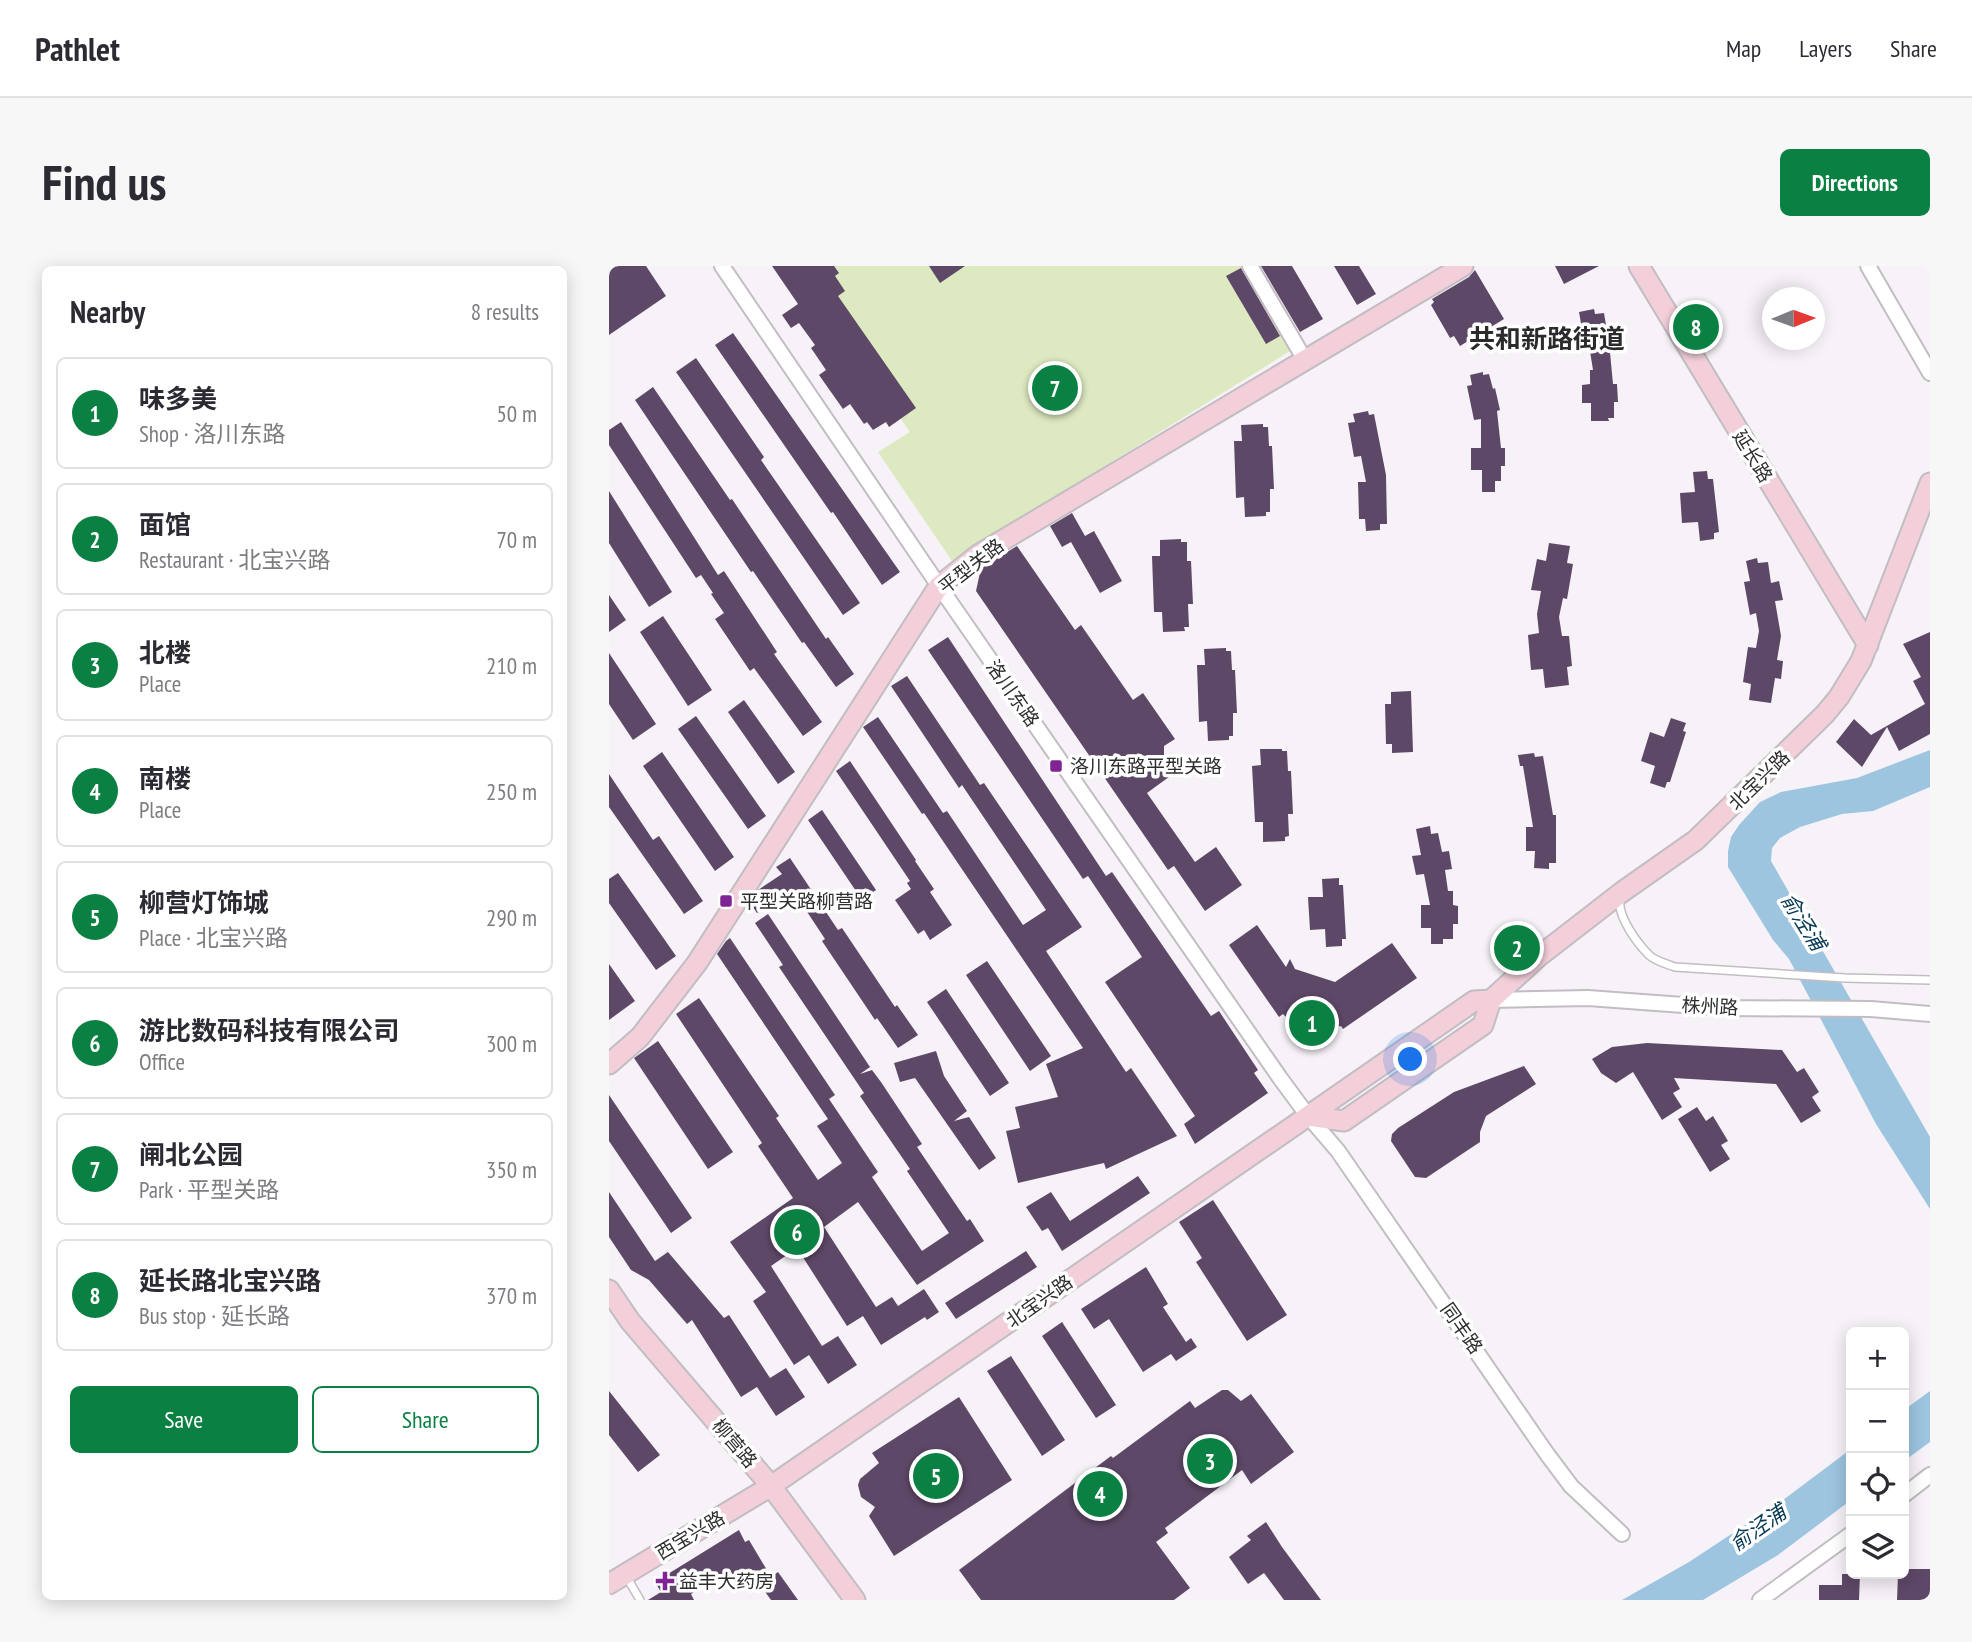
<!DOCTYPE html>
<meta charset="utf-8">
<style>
:root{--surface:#fff;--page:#f7f7f7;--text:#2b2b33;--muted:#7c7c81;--line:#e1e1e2;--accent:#0b8043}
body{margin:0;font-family:"PT Sans Narrow","Noto Sans SC",sans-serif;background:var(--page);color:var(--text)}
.controls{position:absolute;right:21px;bottom:21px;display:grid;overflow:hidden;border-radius:10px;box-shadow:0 4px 18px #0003}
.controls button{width:63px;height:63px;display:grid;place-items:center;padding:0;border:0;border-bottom:2px solid var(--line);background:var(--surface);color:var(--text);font:35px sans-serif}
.compass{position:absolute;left:1153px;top:21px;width:63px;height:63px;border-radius:50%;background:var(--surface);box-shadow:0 4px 18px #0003;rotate:89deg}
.you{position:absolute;left:802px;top:794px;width:24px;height:24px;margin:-18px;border:5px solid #fff;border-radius:50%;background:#1a73e8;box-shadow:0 0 0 10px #1a73e833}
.badge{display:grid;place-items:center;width:46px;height:46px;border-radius:50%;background:var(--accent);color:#fff;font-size:23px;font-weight:700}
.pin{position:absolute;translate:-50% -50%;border:4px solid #fff;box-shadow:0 2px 7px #0006}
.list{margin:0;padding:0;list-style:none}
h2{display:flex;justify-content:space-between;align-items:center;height:91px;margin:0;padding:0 28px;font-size:30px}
h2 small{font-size:23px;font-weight:400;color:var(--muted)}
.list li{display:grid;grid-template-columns:46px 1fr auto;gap:21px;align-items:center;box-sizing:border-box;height:112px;margin:0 14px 14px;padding:0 14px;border:2px solid var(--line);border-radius:10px}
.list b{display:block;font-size:26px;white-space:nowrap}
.list p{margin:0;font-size:23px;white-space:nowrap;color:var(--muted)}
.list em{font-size:23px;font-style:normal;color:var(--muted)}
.actions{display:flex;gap:14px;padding:21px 28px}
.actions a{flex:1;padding:16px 0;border:2px solid var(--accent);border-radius:10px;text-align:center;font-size:24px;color:var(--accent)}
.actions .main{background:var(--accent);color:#fff}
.icon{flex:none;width:38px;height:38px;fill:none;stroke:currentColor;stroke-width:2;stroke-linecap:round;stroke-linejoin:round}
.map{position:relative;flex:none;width:1321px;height:1334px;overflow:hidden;border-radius:10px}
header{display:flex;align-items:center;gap:42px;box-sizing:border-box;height:98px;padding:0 35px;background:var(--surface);border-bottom:2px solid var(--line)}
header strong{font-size:33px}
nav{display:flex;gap:38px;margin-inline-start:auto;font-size:24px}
.intro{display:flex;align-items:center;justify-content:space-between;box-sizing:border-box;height:168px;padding:0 42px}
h1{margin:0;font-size:49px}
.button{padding:18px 32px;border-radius:10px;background:var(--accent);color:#fff;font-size:24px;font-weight:700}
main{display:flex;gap:42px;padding:0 42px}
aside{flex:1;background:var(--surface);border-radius:10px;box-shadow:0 4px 18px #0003}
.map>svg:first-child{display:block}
.green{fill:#dde9c1}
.water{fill:#9dc5e0}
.building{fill:#5e4868}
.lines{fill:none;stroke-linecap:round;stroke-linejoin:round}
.lane-casing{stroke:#c2bdc3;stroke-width:10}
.street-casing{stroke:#c2bdc3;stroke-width:18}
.secondary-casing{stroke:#c2bdc3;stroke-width:23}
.lane{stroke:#fff;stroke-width:7}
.street{stroke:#fff;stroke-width:14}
.secondary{stroke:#f3cfd9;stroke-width:19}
.poi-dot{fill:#7f2492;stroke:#fff;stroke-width:2.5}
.labels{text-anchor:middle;stroke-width:7;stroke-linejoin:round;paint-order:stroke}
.street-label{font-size:19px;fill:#2f2e30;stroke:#fff}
.poi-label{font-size:19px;fill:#2f2e30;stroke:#fff;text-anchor:start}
.water-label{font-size:21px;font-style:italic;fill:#053954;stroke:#fff}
.district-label{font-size:26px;font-weight:bold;fill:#2d2a2e;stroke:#fff}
</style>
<header>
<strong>Pathlet</strong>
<nav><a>Map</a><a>Layers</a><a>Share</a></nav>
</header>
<div class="intro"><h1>Find us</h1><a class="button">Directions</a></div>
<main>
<aside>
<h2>Nearby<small>8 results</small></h2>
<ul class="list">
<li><span class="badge">1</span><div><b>味多美</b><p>Shop · 洛川东路</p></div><em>50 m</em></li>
<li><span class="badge">2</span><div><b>面馆</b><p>Restaurant · 北宝兴路</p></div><em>70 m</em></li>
<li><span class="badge">3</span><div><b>北楼</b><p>Place</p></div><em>210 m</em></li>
<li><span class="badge">4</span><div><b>南楼</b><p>Place</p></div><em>250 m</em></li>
<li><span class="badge">5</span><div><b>柳营灯饰城</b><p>Place · 北宝兴路</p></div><em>290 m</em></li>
<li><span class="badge">6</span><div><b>游比数码科技有限公司</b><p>Office</p></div><em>300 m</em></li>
<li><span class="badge">7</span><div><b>闸北公园</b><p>Park · 平型关路</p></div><em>350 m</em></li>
<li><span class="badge">8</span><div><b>延长路北宝兴路</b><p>Bus stop · 延长路</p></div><em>370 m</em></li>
</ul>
<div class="actions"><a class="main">Save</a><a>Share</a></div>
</aside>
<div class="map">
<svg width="1321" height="1334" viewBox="0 0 1321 1334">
<rect width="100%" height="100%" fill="#f7f2f8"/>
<!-- green -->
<path class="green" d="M185,0H646L691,79L343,295L269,186L301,166Z"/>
<!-- water -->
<path class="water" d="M1321,484V521L1264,545L1233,548L1191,561L1171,572L1163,582L1162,595L1321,871V943L1267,858L1180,693L1164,674L1119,601V585L1122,571L1130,559L1151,536L1172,526L1248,512Z
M1321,1125V1176L1295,1195V1144Z
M1242,1183V1234L1169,1289L1094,1334H1013L1080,1296L1174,1234Z"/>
<!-- building -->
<path class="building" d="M0,0H37L57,30L0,69Z
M163,0H225L230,7L226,10L236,25L229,30L307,142L280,161L277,156L264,164L258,156L255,158L241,138L234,143L210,109L217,104L202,82L206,79L190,57L182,62L173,49L189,38Z
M320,0H356L331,17Z
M652,0H683L714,53L691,66Z
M725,0H750L767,28L748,39Z
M946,0H990L955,18Z
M632,2L671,70L657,78L617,10Z
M866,4L895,53L851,80L845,70L841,72L822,39L825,36L823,33L860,11Z
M985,43L986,48L995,47L997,59L1002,58L1005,75L1000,76L1004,118H1008L1009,136H1005V152H999L1000,155H982V137H973V119L981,118V104H984L980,79L970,81L967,64L973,63L970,46Z
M124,67L291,306L273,319L224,246L222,247L106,79Z
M87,92L155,191L152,194L251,337L234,349L67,106Z
M874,106V109L880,108L884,123L886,122L891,144L888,145L892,182H896V200H892V215H886V226H873V204H862V182H872V153L865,154L858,120L863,119L861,109Z
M44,121L121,234L123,233L217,373L219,371L245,408L227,421L195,376L193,377L144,305L142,306L26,134Z
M759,145L760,149L765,148L777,209L778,258H771V264L757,265L756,253H750L749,216H757L752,190L745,191L739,157L746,156L744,148Z
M12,156L109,309L115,305L168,386L165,388L213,456L194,470L145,402L141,405L106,353L115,347L102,328L104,327L92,309L87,312L0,179V164Z
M654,158V161H659L660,180H663L665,223H661V246H657V250L636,251L635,231L627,232L625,175H633L632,159Z
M1098,205L1099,213H1104L1110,266L1105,267V273L1091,275L1089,256L1073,257L1071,227L1086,226L1084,206Z
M0,225L63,326L40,341L0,277Z
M463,247L476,270L485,265L513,315L491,327L462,276L453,281L441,260Z
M572,273V276H578V295H582L584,338H579L580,361H575L576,365L554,366L553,346H545L543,290H551V274Z
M940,277L961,280L958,297L964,298L958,333L954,332L950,351L953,370H960L963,400L958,401L960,419L936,422L934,403L922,404L919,369L930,367L928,348L932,325L922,324L928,293L937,295Z
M408,280L466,364L472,359L524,434L534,427L566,473L555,480V495L564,508L538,527L586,596L607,581L633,619L596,645L565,600L559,604L367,325L372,302Z
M1148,292L1149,297L1159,296L1162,317L1170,315L1174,334L1166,335L1172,370L1168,394L1174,395L1172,413L1166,412L1162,437L1140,434L1142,418L1134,416L1139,381L1147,382L1150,365L1147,347L1141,349L1135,316L1141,315L1137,295Z
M0,329L17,354L0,366Z
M54,350L103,424L79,440L31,366Z
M1321,366V468L1290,485L1278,461L1253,501L1227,476L1245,453L1262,469L1316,438L1304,415L1312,411L1294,378Z
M339,371L497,610L503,606L602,750L610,745L649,804L645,807L659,827L586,878L575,858L586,850L496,716L533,691L479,610L474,613L319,384Z
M617,382V385H622L623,404H626L628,447H624V470H620V474L599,475L598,455L590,456L588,399H596L595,383Z
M0,387L47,458L24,474L0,438Z
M298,410L371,519L375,517L473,661L437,685L517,806L522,802L568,870L497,903L495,897L409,917L397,865L411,862L406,841L449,831L437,798L474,782L315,547L313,548L254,461L269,451L334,547L338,545L414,659L437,644L353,519L350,522L282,420Z
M802,425L804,486L783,487V478H777L776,438H782V426Z
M135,434L186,506L169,518L119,446Z
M87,450L157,550L139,563L69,463Z
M1062,452L1077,457L1074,465L1077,466L1061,516H1058L1056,522L1041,517L1046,500L1032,495L1041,466L1055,471Z
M651,483H673V485H678L679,505H682L684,548H679L680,570L676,571V575L654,576V556H646L643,500L652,499Z
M53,486L125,591L106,605L34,500Z
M925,487L926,491L934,490L944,549H947V597H940V603L925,602L926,585H917V561H924L914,500H911L909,489Z
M241,495L307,594L306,595L325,623L321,626L343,659L321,674L315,664L309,668L286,634L302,623L298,617L301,615L227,505Z
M0,508L44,574L50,570L94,635L75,648L0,541Z
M213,544L267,624L253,634L199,554Z
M821,560L822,568L829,567L833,586L840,585L843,603L836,604L839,625H844V639L849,640V658H844V673H834V678H822V662H812V639H821L815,608L807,609L803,590L812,589L807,563Z
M181,592L229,664L233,662L286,741L288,739L309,769L289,782L268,752L266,754L213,675L216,673L183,623L148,647L141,637L149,624L173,608L167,601Z
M9,607L67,690L47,704L0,637V613Z
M730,612V619H734L737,673H733V680L717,681L716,663L701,664L699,631H714L713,613Z
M159,648L261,801L251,808L263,804L272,816L313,878L308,881L358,955L361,953L375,975L308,1019L249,936L215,961L267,1041L283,1031L289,1040L315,1023L330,1046L318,1054L316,1051L272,1079L254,1050L238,1060L188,982L162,1000L213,1080L229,1070L248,1099L219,1118L200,1089L185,1099L144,1035L157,1026L121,976L184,932L149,880L153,877L67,748L90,732L170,850L167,852L209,914L233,897L208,860L219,853L108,688L117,675L121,672L226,829L220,833L269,906L263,911L313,985L340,967L298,905L301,903L251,830L255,827L170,701L174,699L146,657Z
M648,659L677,701L681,693L686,703L726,716L783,677L808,712L734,763L732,760L713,763L685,759L674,748L670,751L620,679Z
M378,695L442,790L421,805L357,709Z
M0,698L26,735L0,754Z
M337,723L400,817L381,830L318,736Z
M49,775L124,886L99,903L25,792Z
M1038,777L1173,784L1188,806L1195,802L1210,826L1203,831L1212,845L1192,857L1167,818L1065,812L1071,823L1064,827L1073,841L1053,854L1024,806L1007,817L992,807L983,793L1003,781Z
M327,785L335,810L358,845L345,855L360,851L387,892L370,904L306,812L291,816L285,797Z
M915,800L927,818L877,850L871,866V876L817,912L806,911L782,875L783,868L789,862L845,826Z
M0,829L83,952L62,967L0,875Z
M1088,841L1097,855L1104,850L1119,875L1112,879L1121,893L1101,906L1069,853Z
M529,910L541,927L453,985L439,962L433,965L417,941L442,926L461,955Z
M0,926L46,995L59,986L115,1052L120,1049L161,1112L177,1102L196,1131L167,1150L148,1121L132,1131L83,1054L78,1058L40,1014L22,1004L0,971Z
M604,934L678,1049L638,1075L587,996L593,992L570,956Z
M417,985L428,1001L347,1053L336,1037Z
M537,1001L559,1038L554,1041L577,1076L582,1072L588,1081L567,1095L562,1088L534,1106L500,1053L485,1063L472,1043Z
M453,1056L507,1139L487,1152L433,1070Z
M402,1090L456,1174L433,1190L378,1105Z
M613,1124H619L632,1135L642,1128L685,1186L642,1218L633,1204L556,1262L559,1267L547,1276L581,1322L565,1334H372L350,1304L502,1190L504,1192L581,1135L586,1142Z
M0,1125L51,1189L29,1206L0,1169Z
M350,1131L403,1214L285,1290L260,1250L266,1241L252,1231L249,1219L251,1213L270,1197L263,1187Z
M657,1256L673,1281L712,1334H675L655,1307L639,1318L620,1291L642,1274L638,1270Z
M130,1264L136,1276L140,1274L162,1311L169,1306L189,1334H162L147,1313L132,1322L121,1304L82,1328L85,1334H39L52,1326L46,1316Z
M1295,1303H1321V1334H1288L1289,1308H1295Z
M1233,1308H1251L1250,1334H1210V1319H1233Z"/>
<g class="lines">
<defs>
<path id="lane" d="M1011,633C1008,650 1028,677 1040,689C1046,695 1058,698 1066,701L1236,712L1321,714
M16,1308L31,1334"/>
<path id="street" d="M113,0L330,320L671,812L699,850L729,885L938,1188L962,1220L1013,1268
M641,0L696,94
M1259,0L1321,107
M882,734L979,732L1115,742L1262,743L1321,748
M1295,1229L1321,1209
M1151,1334L1242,1268"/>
<path id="secondary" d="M1030,0L1259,379
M0,798L31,771L88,697L330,320L369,289L854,0
M699,850L865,735L882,734
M0,1024L21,1055L162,1220L246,1334
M0,1318L162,1220L699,850L735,855L874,759L882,734L929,691L1013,626L1087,574L1216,448L1230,431L1252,395L1321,217"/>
</defs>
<!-- lane casing -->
<use href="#lane" class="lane-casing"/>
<!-- street casing -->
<use href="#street" class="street-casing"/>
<!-- secondary casing -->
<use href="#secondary" class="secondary-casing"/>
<!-- lane -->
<use href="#lane" class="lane"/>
<!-- street -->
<use href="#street" class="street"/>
<!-- secondary -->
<use href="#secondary" class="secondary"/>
</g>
<!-- markers -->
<g class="poi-dot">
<rect x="440" y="493" width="14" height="14" rx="3.5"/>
<rect x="110" y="628" width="14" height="14" rx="3.5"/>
<path d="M52.5 1304.5h7v7h7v7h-7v7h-7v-7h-7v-7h7z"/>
</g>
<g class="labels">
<!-- street labels -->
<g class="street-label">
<text transform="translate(1144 190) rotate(59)" y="7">延长路</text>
<text transform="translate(362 300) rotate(-38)" y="7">平型关路</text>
<text transform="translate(404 427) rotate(55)" y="7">洛川东路</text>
<text transform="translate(1150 514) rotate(-44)" y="7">北宝兴路</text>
<text transform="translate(1101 740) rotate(3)" y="7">株州路</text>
<text transform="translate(430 1035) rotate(-35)" y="7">北宝兴路</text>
<text transform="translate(853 1062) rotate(55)" y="7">同丰路</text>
<text transform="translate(126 1177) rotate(50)" y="7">柳营路</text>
<text transform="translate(81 1269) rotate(-31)" y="7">西宝兴路</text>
</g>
<!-- poi labels -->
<g class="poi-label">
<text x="461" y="507">洛川东路平型关路</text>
<text x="131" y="642">平型关路柳营路</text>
<text x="70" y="1322">益丰大药房</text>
</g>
<!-- water labels -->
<g class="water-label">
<text transform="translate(1194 656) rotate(58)" y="7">俞泾浦</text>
<text transform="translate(1149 1262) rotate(-35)" y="7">俞泾浦</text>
</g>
<!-- district labels -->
<g class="district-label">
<text x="938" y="82">共和新路街道</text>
</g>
</g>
</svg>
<div class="controls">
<button>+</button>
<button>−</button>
<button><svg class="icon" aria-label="locate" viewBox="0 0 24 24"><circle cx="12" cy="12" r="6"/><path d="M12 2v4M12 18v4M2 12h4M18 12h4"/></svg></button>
<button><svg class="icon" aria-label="layers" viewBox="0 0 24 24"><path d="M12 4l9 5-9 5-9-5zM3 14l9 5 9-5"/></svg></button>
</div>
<svg class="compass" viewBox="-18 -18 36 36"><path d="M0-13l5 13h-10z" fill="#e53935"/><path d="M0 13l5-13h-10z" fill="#7c7c81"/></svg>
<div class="you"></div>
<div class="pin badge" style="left:703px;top:757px">1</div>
<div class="pin badge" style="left:908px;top:682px">2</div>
<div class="pin badge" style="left:601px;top:1195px">3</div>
<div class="pin badge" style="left:491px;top:1228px">4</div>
<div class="pin badge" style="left:327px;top:1210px">5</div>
<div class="pin badge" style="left:188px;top:966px">6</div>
<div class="pin badge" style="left:446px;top:122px">7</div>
<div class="pin badge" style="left:1087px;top:61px">8</div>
</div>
</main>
